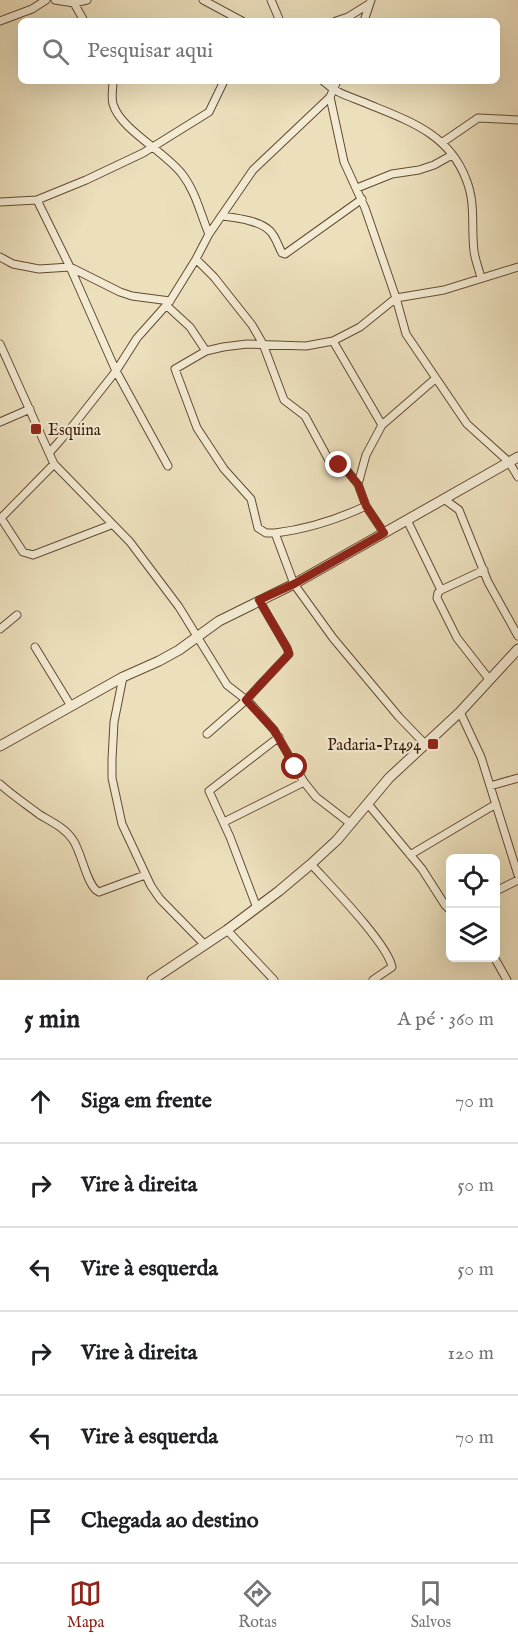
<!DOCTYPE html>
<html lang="pt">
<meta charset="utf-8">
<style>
:root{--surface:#fff;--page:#f2f2f2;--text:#202124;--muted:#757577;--line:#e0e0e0;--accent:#8f2418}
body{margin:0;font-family:"IM FELL English",serif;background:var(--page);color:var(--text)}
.controls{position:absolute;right:18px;bottom:18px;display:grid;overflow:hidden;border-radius:9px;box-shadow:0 6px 24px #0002}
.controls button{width:54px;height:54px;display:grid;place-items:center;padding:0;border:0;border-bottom:2px solid var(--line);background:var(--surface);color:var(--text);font:30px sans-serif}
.stop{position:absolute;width:18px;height:18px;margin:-14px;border:4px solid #8f2418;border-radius:50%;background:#fff}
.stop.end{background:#8f2418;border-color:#fff;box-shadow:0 2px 6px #0008}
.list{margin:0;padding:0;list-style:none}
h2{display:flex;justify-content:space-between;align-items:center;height:78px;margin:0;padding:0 24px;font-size:26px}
h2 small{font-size:20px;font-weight:400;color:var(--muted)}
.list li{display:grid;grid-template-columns:39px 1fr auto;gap:18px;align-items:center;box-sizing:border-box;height:84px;padding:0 24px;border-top:2px solid var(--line)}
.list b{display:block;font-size:22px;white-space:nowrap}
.list em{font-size:20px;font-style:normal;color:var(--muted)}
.icon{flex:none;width:33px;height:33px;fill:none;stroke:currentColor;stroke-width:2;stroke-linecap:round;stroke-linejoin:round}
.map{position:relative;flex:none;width:518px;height:980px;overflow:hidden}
.search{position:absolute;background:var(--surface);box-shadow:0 6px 24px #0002;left:18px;right:18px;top:18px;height:66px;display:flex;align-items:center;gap:15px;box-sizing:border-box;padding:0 21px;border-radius:9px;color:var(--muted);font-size:22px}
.sheet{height:582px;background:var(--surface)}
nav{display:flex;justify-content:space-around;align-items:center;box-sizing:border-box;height:84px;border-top:2px solid var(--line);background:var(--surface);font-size:16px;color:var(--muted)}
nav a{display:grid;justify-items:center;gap:3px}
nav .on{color:var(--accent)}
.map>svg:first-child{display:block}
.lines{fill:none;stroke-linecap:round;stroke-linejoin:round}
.minor-casing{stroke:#634a30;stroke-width:9}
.tertiary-casing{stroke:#634a30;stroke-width:11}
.minor{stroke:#f3ead3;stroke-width:7}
.tertiary{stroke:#f3ead3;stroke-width:9}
.route{stroke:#8f2418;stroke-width:8}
.poi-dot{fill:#8f2418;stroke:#f3ead3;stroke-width:2}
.labels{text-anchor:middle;stroke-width:4.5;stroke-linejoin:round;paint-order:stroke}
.poi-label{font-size:16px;fill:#351902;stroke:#f3ead3;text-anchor:start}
</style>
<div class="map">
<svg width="518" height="980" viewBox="0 0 518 980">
<rect width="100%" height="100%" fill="#ecdfbc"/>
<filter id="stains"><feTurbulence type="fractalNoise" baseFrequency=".00333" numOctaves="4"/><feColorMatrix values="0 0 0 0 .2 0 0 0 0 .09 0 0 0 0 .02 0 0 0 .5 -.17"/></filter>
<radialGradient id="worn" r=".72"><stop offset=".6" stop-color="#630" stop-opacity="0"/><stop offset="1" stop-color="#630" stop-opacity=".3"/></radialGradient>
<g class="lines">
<defs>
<path id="minor" d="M55,0L74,3L87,0
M203,0L242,21
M271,0L280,21
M74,3L84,21
M0,21L32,9L46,0
M336,21L348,17L369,4
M364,21L371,0
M113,81C113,89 111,97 113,104C120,129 164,151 182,174C196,192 200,213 209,234
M323,81C336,93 348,96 363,102C406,120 448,132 466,179C476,203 471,227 474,251C475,260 479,269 481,278
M330,97L344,162L365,208L396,298L406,334L467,424L509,462L518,477
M443,142L478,118L518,120
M357,188L392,174L419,170L434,165L452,155
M37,200L70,267L116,371L168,466
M0,202L37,200L86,180L143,153L209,112L224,81
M222,216C236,218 259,220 270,231C276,237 278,246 282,253L285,254L362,199
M0,257L13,264L39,269L70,267L120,292L132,296L170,301
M196,259L214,277L252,325L263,344L284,400L305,416L331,464L343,466L358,484L366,506L384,533
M166,305L190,327L206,351
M333,341L382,425
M0,344L54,464L130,542L179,607L227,685L249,702L274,730L304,782L316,797L351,824
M0,422L30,409
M50,452L71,428L116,371L137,338L170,301L196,259L209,234L253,170L330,97L337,81
M358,484L366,455L382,425L435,379
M444,499L459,510L488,582L518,636
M1,518L23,552L33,555L111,525
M0,519L54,464
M407,520L441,590
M275,533C308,529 336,520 366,506
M484,570L441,590L438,593L437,598L457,638L489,679
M0,629L17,615
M35,647L71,706
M123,677L114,722L112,759V778L122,824L151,886L160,899L205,945
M460,712L481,757L518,875
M207,734L246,700L289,654L287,648L259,600
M425,744L399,717L333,638L294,584L275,533H266L258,528L251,499L224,469L197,428L175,369L206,351L223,347L247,344L306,346L333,341L360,327L396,298L444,290L518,267
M0,784C12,795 27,805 40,815C52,822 65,828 73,840C82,853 87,887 99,892L145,875
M490,786L518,778
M368,804L422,869L445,905L450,910
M224,822L304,782
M410,855L496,804
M311,864C329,884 388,944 392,967L373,980
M496,891L518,880
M257,908L230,837L209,791L279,737
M227,930L274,980
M494,957L507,980"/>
<path id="tertiary" d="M0,746L123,677L159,661L179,650L219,621L294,584L518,457
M152,980L227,930L279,891L311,864L337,840L389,778L460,712L518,649"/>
</defs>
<!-- minor casing -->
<use href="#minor" class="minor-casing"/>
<!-- tertiary casing -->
<use href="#tertiary" class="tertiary-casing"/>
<!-- minor -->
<use href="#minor" class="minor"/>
<!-- tertiary -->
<use href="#tertiary" class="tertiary"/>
</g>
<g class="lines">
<!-- route -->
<path class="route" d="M295,767L274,730L246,700L289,654L287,648L259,600L294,584L384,533L366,506L358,484L343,466L339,465"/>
</g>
<!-- markers -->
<g class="poi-dot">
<rect x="30" y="423" width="12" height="12" rx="3"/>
<rect x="427" y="738" width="12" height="12" rx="3"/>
</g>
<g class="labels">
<!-- poi labels -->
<g class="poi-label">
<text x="48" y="435">Esquina</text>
<text x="421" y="750" text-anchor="end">Padaria-P1494</text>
</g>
</g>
<rect width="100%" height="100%" filter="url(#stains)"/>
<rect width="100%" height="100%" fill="url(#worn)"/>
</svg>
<div class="controls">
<button><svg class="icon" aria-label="locate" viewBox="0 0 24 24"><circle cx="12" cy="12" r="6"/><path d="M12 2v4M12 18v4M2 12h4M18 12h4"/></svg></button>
<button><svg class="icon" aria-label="layers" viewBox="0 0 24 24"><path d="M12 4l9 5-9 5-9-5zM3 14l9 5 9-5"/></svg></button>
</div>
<div class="stop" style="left:295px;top:767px"></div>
<div class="stop end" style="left:339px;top:465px"></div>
<div class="search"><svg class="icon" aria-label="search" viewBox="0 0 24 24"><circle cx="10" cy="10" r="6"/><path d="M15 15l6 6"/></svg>Pesquisar aqui</div>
</div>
<section class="sheet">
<h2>5 min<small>A pé · 360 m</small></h2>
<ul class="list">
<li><svg class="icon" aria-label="ahead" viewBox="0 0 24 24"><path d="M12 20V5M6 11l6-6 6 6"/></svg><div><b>Siga em frente</b></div><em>70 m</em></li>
<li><svg class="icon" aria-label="right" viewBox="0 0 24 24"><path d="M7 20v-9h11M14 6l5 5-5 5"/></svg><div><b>Vire à direita</b></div><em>50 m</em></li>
<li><svg class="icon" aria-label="left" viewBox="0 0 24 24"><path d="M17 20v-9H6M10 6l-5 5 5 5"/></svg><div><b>Vire à esquerda</b></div><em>50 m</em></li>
<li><svg class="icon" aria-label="right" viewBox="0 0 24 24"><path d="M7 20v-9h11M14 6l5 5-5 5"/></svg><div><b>Vire à direita</b></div><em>120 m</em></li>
<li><svg class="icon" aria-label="left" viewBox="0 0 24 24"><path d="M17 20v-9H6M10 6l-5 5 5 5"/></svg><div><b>Vire à esquerda</b></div><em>70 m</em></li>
<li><svg class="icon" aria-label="arrive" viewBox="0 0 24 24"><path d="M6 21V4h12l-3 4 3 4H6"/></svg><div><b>Chegada ao destino</b></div></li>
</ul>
</section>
<nav>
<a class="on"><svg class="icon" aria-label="map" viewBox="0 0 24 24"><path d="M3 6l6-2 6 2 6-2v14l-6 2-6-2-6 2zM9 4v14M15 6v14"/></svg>Mapa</a>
<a><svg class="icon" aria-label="directions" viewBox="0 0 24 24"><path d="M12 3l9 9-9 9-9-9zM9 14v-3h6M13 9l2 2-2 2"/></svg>Rotas</a>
<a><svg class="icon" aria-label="saved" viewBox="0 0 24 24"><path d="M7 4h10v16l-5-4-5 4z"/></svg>Salvos</a>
</nav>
